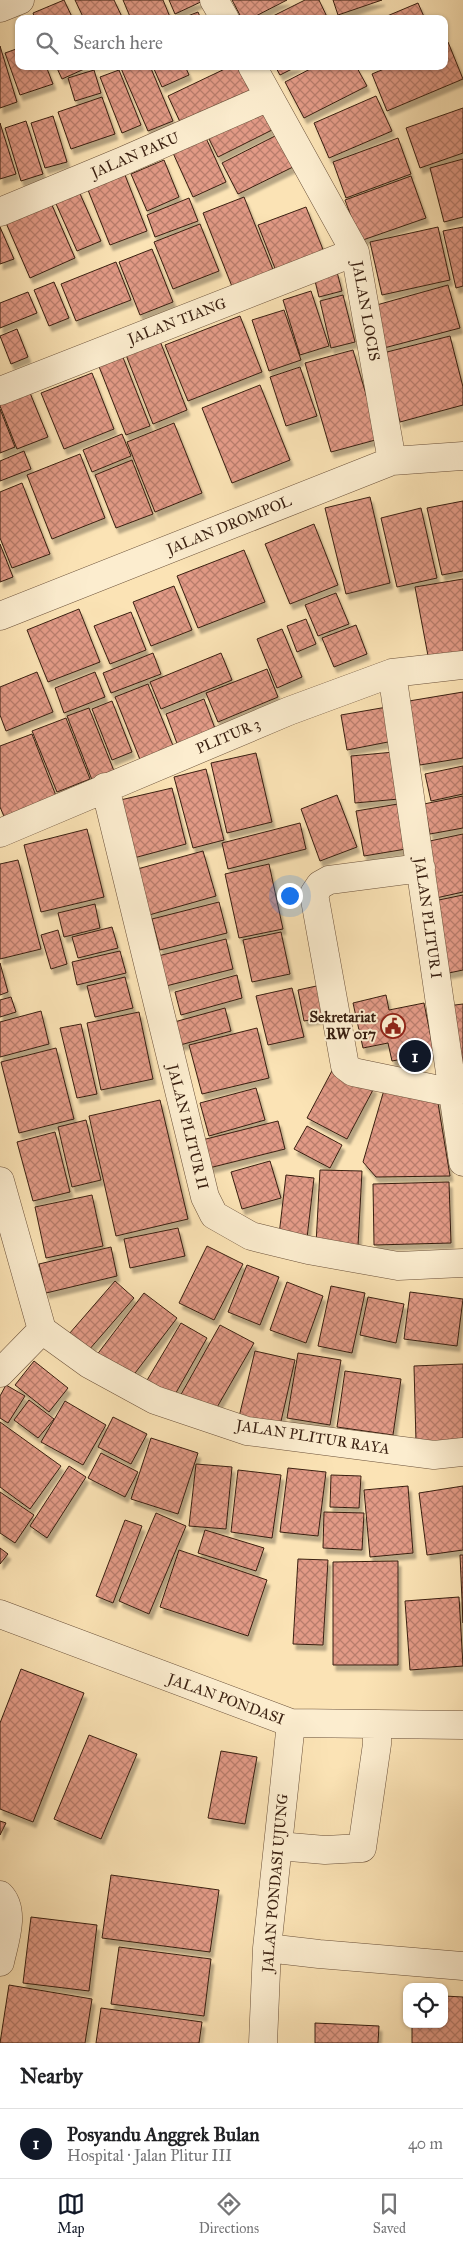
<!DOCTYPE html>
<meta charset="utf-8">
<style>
:root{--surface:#fff;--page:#f6f6f6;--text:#202124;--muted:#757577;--line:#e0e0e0;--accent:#111827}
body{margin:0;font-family:"IM FELL Great Primer",serif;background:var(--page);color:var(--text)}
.controls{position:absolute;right:15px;bottom:15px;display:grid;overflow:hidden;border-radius:10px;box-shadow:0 1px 4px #0004}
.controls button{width:45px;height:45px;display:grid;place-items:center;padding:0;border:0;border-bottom:1px solid var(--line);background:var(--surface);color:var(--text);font:25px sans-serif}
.you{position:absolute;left:289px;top:895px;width:18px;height:18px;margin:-12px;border:4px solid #fff;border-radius:50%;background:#1a73e8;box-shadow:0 0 0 8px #1a73e833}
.badge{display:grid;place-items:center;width:32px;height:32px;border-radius:50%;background:var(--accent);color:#fff;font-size:16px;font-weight:700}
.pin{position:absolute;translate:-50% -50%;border:2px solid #fff;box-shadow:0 1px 5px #0006}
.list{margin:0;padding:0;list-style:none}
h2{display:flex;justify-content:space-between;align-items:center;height:65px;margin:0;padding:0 20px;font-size:21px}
h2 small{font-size:16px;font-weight:400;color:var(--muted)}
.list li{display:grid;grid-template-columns:32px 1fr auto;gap:15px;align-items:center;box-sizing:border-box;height:70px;padding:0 20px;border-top:1px solid var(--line)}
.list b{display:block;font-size:19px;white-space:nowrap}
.list p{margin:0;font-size:16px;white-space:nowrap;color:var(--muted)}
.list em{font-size:16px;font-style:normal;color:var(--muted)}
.icon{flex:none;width:28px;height:28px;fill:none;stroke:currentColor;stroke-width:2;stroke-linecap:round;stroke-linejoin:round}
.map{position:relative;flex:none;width:463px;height:2043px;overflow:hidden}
.search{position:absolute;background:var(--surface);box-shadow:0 1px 4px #0004;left:15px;right:15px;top:15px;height:55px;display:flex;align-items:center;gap:12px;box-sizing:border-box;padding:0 18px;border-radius:10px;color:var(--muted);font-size:19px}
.sheet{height:135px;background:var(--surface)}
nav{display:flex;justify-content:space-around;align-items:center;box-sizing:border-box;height:70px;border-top:1px solid var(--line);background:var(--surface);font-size:14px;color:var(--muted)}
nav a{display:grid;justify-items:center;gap:2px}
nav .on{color:var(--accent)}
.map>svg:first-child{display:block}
.building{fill:url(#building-cross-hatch);stroke:#391f10;filter:url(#shadow)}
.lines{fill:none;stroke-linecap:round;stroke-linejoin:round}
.minor-casing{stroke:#6a5039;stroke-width:29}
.minor{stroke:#fcedcf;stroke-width:28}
.labels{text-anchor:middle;stroke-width:4;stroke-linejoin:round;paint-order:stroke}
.street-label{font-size:15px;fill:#391f10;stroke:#fcedcf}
.poi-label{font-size:15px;font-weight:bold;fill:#391f10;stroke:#fcedcf;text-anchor:end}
</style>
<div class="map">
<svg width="463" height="2043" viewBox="0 0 463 2043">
<defs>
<pattern id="building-cross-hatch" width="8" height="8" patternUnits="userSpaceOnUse" patternTransform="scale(1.25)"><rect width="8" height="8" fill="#e29a86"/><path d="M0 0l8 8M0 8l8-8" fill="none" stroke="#b87d6c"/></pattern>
<filter id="shadow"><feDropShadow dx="3" dy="5.5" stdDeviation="1" flood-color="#0004"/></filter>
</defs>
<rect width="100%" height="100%" fill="#fbe3b5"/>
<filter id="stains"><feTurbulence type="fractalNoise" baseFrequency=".004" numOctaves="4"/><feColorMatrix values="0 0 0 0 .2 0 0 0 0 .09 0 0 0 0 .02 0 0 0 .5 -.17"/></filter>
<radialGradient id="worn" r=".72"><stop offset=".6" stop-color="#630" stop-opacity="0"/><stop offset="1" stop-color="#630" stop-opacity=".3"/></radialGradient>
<!-- building -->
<path class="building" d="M64,0L73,19H35L33,13Z
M75,0H114L123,19H84Z
M123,0H163L170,17L165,19H131Z
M169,0H205L175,14Z
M232,0H287L250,19H242Z
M305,0H319L328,19H267Z
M333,0H382L338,15Z
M418,3L425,19H380Z
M198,12L201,19H180Z
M448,42L463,79L387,111L372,74L391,66H444V44Z
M0,46L17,102L0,108Z
M19,48V66H46L53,84L20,95L5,53Z
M56,66H91L62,79Z
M120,66H150L173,121L148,131Z
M160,66H185L189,75L162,87L154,69Z
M231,66H239L251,92L181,124L168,96Z
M275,66H298L280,75Z
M316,66H356L367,86L304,118L285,82Z
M94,70L101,93L75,101L68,78Z
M119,70L141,125L122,133L100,77Z
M376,96L392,131L329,158L314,123Z
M102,97L115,134L71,149L58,112Z
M463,108V153L420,168L406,128Z
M261,110L272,130L218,157L208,137Z
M53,116L67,162L45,168L31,123Z
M26,121L43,174L21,181L5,128Z
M0,123L16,174L0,179Z
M277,135L293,167L238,194L222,163Z
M206,138L226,182L193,197L173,153Z
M398,138L411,174L346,198L333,162Z
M463,159V217L444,222L430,168Z
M164,160L179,197L147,211L131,174Z
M123,170L147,231L110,245L86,185Z
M411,176L426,218L360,241L345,200Z
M77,187L101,241L77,251L53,197Z
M48,196L75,258L30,278L3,216Z
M244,197L274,272L233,289L203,213Z
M189,198L198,221L155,237L147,215Z
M306,207L324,252L276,271L258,225Z
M200,224L219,271L173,289L154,242Z
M0,227L14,259L0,264Z
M438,227L450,280L382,295L370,242Z
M463,227V286L456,288L443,231Z
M152,249L173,302L140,315L119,262Z
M116,262L131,300L76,321L61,284Z
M337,272L342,291L319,297L314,277Z
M54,282L69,318L49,326L34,290Z
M448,285L460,328L384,348L373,306Z
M311,291L329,346L300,355L283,300Z
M28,292L37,313L0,328V303Z
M343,295L355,342L331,348L320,301Z
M284,310L301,360L269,371L252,320Z
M240,316L262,372L188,401L165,345Z
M17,329L28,357L11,364L0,336Z
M450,336L463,387V405L400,422L383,353Z
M160,341L187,410L153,424L126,355Z
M353,350L379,439L331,452L305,363Z
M122,355L150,426L126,435L98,364Z
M300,367L317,416L286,426L270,377Z
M92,373L114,429L64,449L41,393Z
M260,385L290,460L232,483L202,408Z
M28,388L48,437L17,449L0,406V400Z
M0,409L15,447L0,453Z
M174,423L202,493L155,512L127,442Z
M122,434L131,456L92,472L83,450Z
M24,451L31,469L0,481V461Z
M80,454L105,518L52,539L27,475Z
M132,460L153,514L116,528L95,475Z
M22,483L50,554L12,568L0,538V492Z
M370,497L390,583L346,594L325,508Z
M463,501V571L442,575L427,508Z
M421,508L437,578L397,587L381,518Z
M314,524L338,585L290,604L265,544Z
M0,544L13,577L0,582Z
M244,550L265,602L198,628L177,576Z
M463,579V655L429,661L415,587Z
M174,586L192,630L151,646L133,602Z
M336,593L349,624L318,636L305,605Z
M79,609L100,662L48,682L27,630Z
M131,612L146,650L110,664L94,626Z
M306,619L316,644L297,652L287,626Z
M356,625L367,654L334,667L322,638Z
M282,629L302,677L277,688L257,639Z
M153,653L161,674L111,693L103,673Z
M221,653L232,680L161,709L150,682Z
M267,669L278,697L218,722L206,693Z
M37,672L53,712L6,731L0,715V687Z
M95,672L105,697L64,713L55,688Z
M148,684L176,753L143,767L115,697Z
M463,692V758L420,765L409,701Z
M204,699L216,731L178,746L166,714Z
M112,701L132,752L112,760L92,709Z
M387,707L393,741L347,750L341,715Z
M89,708L116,776L94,785L67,716Z
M66,718L90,779L57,792L32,731Z
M32,734L58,801L6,821L0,807V746Z
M394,752L399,799L355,803L351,756Z
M256,753L272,822L227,833L211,763Z
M463,766V794L431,801L425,774Z
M206,769L224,840L193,848L174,777Z
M172,788L186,844L130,859L116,801Z
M337,795L357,847L320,861L301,809Z
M463,796V828L430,834L424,804Z
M404,803L412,848L364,856L356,811Z
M300,823L306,849L228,869L222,843Z
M87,829L104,897L41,912L24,845Z
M463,834V892L436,898L425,842Z
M203,851L216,896L142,917L130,871Z
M18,860L41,949L0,959V864Z
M269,864L283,929L239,938L225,874Z
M463,895V970L444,974L429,902Z
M219,902L227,933L160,950L152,919Z
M95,904L100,928L64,937L58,913Z
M112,927L118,948L78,958L72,937Z
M58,930L67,964L51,969L41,935Z
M281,932L290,974L252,982L243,940Z
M226,939L233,969L166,986L158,956Z
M120,951L126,973L77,985L72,962Z
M0,963L8,992L0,995Z
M237,975L242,998L181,1015L175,992Z
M125,977L133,1008L95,1017L87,986Z
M321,985L327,1017L304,1021L298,990Z
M292,988L304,1037L268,1045L256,996Z
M386,995L389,1010L424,1003L434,1053L392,1061L388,1043L363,1048L353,1003Z
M11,997L16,1012L0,1017V1000Z
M463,1004V1078L447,1006Z
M225,1008L231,1031L173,1047L167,1024Z
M41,1011L49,1044L0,1057V1022Z
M139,1012L153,1079L101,1090L87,1023Z
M81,1024L97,1094L77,1098L60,1028Z
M257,1028L269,1078L202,1094L189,1045Z
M56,1048L74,1119L19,1133L1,1062Z
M334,1067L374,1088L347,1139L307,1118Z
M256,1088L265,1120L209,1136L200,1103Z
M384,1090L437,1097L450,1176L376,1177L363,1162Z
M160,1100L188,1219L116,1236L89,1116Z
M86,1120L101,1180L72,1187L58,1127Z
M278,1121L285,1149L205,1169L198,1141Z
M307,1126L342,1145L330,1168L294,1149Z
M55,1132L70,1192L33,1201L17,1142Z
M270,1161L281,1198L242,1209L231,1172Z
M320,1170L362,1171L358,1246L316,1244Z
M286,1175L314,1178L307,1238L279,1235Z
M449,1182L451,1243L374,1245L373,1184Z
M92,1195L103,1246L46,1258L35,1207Z
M178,1228L185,1256L130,1268L124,1239Z
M207,1246L243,1264L214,1320L179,1303Z
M111,1247L117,1276L46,1293L39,1264Z
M247,1265L279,1277L260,1325L228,1312Z
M115,1281L134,1298L88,1351L69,1334Z
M287,1282L323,1296L306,1343L270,1330Z
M331,1286L365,1293L352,1353L318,1346Z
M410,1292L463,1299L457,1346L404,1339Z
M144,1293L177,1318L129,1381L96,1356Z
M368,1297L404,1304L396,1343L360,1335Z
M181,1323L207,1338L173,1398L146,1382Z
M220,1325L254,1343L212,1416L179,1398Z
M255,1351L295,1360L279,1430L238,1421Z
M298,1353L341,1360L330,1425L287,1418Z
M34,1361L68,1388L49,1412L15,1385Z
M463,1364V1441L416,1442L414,1366Z
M345,1371L401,1379L393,1435L337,1427Z
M6,1385L25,1396L8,1423L0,1418V1396Z
M29,1400L54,1419L38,1438L14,1420Z
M65,1401L106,1425L83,1465L41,1442Z
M113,1417L147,1434L131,1464L98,1447Z
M0,1422L61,1466L30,1509L0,1487Z
M151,1438L198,1453L178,1514L131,1499Z
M101,1453L138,1472L125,1497L88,1478Z
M196,1464L232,1467L226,1529L189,1526Z
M69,1466L86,1477L47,1538L30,1526Z
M288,1468L326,1472L318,1536L280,1532Z
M238,1470L281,1475L272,1538L231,1532Z
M331,1475L361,1476L359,1508L330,1507Z
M408,1486L413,1553L370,1557L364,1490Z
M463,1486V1550L427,1555L419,1493Z
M0,1492L34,1515L15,1543L0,1533Z
M324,1512L364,1513L362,1550L323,1548Z
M156,1513L186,1526L149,1614L119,1601Z
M125,1520L142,1526L113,1603L96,1596Z
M205,1530L264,1548L256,1571L198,1553Z
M0,1548L8,1554L0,1564Z
M179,1550L267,1580L248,1636L160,1607Z
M460,1555H463V1623Z
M298,1559L328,1560L323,1645L293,1644Z
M398,1561V1665H333V1562Z
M459,1597L463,1666L410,1670L405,1601Z
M21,1669L84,1693L33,1822L0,1809V1723Z
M89,1735L137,1754L101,1839L54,1819Z
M221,1751L257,1757L245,1824L208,1818Z
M0,1821L6,1823L0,1835Z
M111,1875L219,1890L210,1952L102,1938Z
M31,1917L97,1925L89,1991L23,1983Z
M119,1947L211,1959L204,2016L111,2004Z
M9,1985L92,1999L85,2043H0Z
M444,1996L463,1997V2043H412V2024H444Z
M101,2008L202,2022L199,2043H96Z
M315,2023L379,2026L378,2043H315Z"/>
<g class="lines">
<defs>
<path id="minor" d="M214,0L225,19
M0,8L20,0
M252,66L355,252L392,461
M0,212L123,161L269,97
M0,391L355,252
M0,616L392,461L463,456
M392,673L463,1162
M105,787L205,1197L214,1215L251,1236L308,1250L398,1266L463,1263
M0,833L289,711L392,673L463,665
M421,868L329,880L320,885L314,894L345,1066L353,1072L454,1093
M0,1181L42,1330L89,1364L155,1400L247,1431L434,1455L463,1452
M0,1373L42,1330
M0,1614L291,1723L463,1725
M278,1846L325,1850L362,1848L377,1744V1724
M0,1895C16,1911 4,1943 0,1962
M267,1948L319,1954L463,1966
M263,2043L267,1948L291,1723"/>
</defs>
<!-- minor casing -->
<use href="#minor" class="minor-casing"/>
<!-- minor -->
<use href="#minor" class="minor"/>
</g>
<!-- icons -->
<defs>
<symbol id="civic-ring" viewBox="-11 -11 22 22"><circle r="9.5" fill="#fcedcf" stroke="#8f2418" stroke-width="1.5"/><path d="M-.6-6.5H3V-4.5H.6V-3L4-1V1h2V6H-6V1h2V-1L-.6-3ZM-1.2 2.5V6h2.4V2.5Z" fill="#8f2418"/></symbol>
</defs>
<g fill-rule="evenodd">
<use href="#civic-ring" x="379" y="1012" width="28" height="28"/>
</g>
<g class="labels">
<!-- street labels -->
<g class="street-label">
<text transform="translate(135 155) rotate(-23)" y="5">JALAN PAKU</text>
<text transform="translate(366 311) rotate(80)" y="5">JALAN LOCIS</text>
<text transform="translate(177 321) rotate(-21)" y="5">JALAN TIANG</text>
<text transform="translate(229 525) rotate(-22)" y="5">JALAN DROMPOL</text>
<text transform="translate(228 736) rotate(-23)" y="5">PLITUR 3</text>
<text transform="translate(428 918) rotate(82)" y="5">JALAN PLITUR I</text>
<text transform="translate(188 1127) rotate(76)" y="5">JALAN PLITUR II</text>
<text transform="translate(313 1437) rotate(9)" y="5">JALAN PLITUR RAYA</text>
<text transform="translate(226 1699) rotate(20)" y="5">JALAN PONDASI</text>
<text transform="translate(275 1883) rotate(-85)" y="5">JALAN PONDASI UJUNG</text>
</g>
<!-- poi labels -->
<g class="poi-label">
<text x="376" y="1022">Sekretariat<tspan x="376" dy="17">RW 017</tspan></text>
</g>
</g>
<rect width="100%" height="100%" filter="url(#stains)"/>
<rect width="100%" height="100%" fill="url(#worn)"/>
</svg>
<div class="controls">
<button><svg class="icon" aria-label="locate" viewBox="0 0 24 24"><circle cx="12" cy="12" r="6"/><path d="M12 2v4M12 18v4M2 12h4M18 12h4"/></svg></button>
</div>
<div class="you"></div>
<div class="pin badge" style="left:415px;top:1056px">1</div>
<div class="search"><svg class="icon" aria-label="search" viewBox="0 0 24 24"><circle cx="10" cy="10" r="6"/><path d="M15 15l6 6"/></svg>Search here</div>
</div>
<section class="sheet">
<h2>Nearby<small></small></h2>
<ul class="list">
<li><span class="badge">1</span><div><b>Posyandu Anggrek Bulan</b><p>Hospital · Jalan Plitur III</p></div><em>40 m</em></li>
</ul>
</section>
<nav>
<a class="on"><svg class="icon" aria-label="map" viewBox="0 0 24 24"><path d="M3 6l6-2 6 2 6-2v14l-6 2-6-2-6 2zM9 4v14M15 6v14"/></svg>Map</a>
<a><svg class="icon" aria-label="directions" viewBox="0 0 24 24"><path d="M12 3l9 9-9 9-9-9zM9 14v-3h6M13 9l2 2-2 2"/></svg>Directions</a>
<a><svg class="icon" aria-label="saved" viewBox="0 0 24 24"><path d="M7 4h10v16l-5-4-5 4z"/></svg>Saved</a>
</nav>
